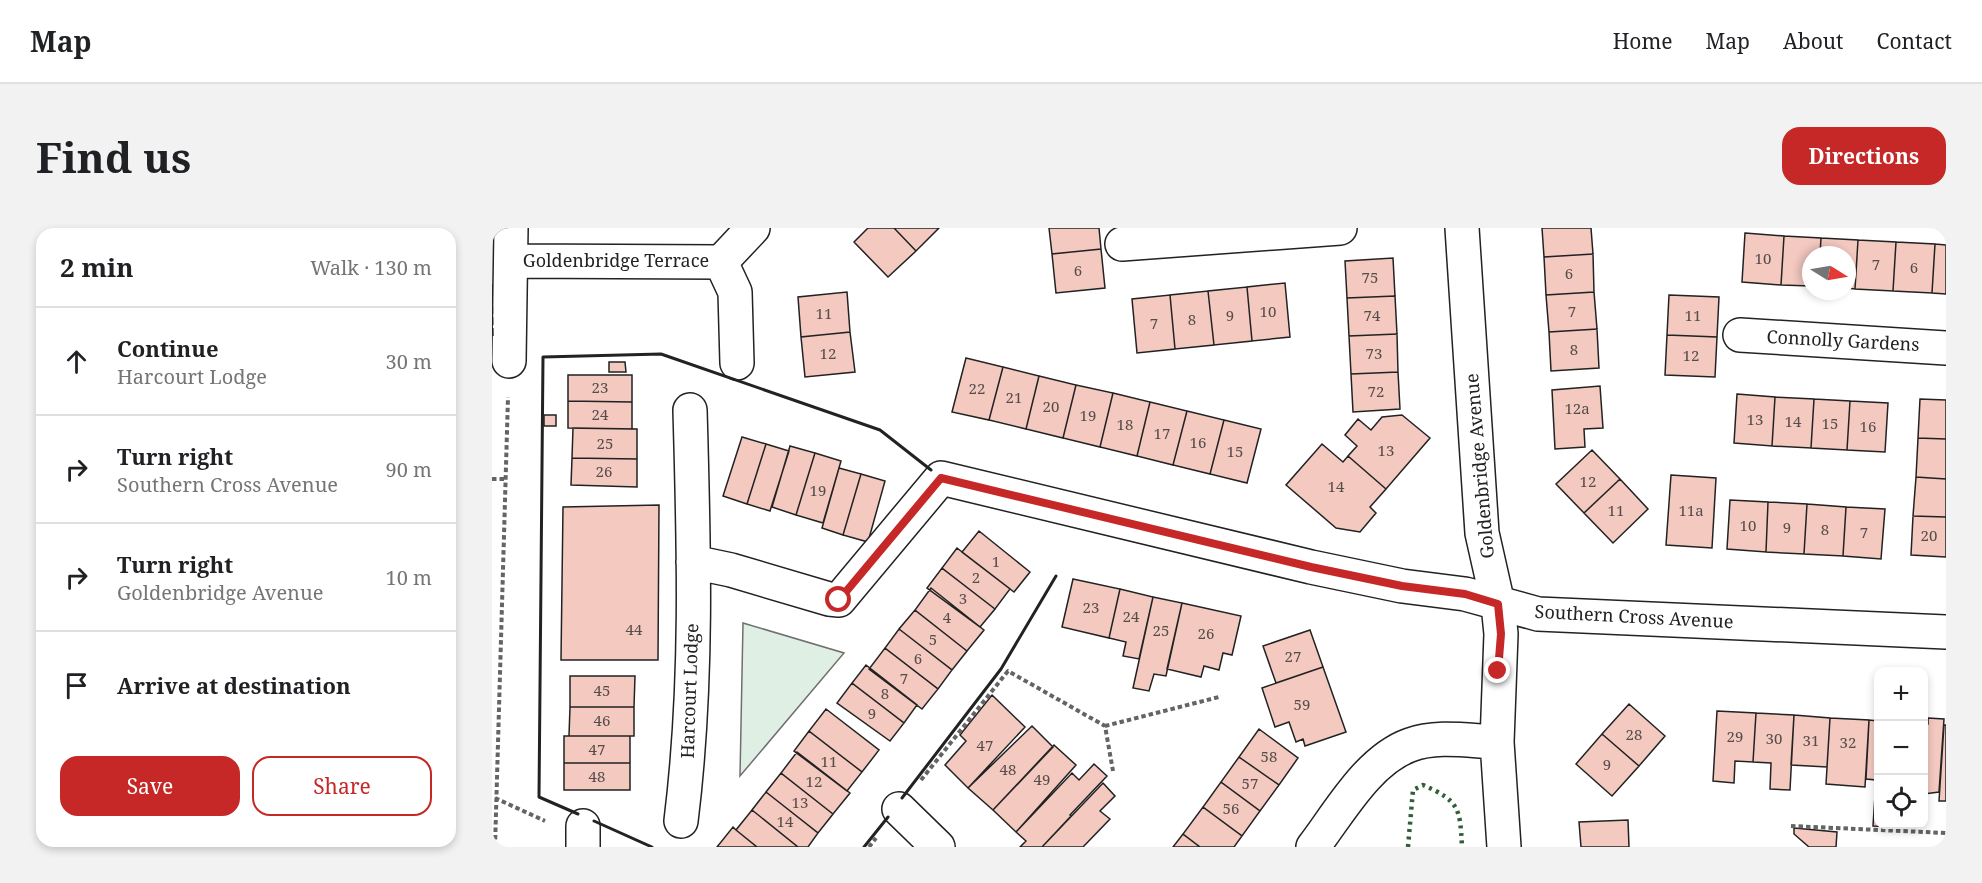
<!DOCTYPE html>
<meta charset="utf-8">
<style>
:root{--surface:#fff;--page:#f2f2f2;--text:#202124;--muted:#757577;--line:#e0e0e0;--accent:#c62828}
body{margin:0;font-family:"Noto Serif",serif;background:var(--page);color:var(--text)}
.controls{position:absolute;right:18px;bottom:18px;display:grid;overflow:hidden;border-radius:12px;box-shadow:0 3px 9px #0003}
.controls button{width:54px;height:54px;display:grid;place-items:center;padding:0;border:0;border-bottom:2px solid var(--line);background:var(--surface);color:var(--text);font:30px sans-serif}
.compass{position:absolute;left:1310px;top:18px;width:54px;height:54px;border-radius:50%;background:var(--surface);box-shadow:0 3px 9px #0003;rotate:101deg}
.stop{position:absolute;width:18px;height:18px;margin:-14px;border:4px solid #c62828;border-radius:50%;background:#fff}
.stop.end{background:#c62828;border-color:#fff;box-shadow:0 2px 6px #0008}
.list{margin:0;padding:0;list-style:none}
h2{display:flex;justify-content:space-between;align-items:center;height:78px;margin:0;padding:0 24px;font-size:26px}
h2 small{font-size:20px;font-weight:400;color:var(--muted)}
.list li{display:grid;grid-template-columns:39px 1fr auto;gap:18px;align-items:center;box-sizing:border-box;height:108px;padding:0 24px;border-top:2px solid var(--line)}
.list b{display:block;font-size:22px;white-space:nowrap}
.list p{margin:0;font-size:20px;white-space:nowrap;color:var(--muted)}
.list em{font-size:20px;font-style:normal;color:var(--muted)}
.actions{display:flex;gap:12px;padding:18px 24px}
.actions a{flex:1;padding:14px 0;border:2px solid var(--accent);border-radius:18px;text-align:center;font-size:21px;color:var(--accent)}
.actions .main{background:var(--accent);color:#fff}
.icon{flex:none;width:33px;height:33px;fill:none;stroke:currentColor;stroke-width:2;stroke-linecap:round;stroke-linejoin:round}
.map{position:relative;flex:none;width:1454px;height:619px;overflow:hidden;border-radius:18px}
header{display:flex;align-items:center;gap:36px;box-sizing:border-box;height:84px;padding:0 30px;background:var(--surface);border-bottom:2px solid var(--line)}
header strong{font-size:28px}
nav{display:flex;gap:33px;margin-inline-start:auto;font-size:21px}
.intro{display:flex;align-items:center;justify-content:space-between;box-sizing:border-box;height:144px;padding:0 36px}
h1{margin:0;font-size:42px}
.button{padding:15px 27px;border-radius:18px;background:var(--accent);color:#fff;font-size:21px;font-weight:700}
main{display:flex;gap:36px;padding:0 36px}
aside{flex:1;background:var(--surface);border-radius:18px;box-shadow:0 3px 9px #0003}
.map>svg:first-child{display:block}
.green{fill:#e0efe3;stroke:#6f6f6f;stroke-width:1.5}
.building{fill:#f3c9c0;stroke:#222;stroke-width:1.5}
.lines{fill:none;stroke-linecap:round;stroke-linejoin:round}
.minor-casing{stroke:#222;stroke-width:36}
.path{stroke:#646464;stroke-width:4;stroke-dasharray:4.5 3;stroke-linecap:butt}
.minor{stroke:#fff;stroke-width:33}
.hedge{stroke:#2f5e38;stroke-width:4.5;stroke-dasharray:3 4.5;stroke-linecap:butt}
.fence{stroke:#222;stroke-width:1.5;stroke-dasharray:8 3;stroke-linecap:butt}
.wall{stroke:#222;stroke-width:3}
.route{stroke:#c62828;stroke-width:8}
.labels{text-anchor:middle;stroke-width:4.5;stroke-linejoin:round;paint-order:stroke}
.number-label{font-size:15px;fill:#564c4a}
.street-label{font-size:18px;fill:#222;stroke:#fff}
</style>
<header>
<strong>Map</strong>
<nav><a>Home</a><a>Map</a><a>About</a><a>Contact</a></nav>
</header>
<div class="intro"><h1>Find us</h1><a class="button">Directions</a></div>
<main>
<aside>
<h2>2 min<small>Walk · 130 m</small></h2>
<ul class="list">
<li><svg class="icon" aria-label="ahead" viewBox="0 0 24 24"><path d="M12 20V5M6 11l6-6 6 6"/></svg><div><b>Continue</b><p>Harcourt Lodge</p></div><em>30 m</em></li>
<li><svg class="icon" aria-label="right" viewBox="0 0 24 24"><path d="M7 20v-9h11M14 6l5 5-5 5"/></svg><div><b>Turn right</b><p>Southern Cross Avenue</p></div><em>90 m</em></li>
<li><svg class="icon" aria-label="right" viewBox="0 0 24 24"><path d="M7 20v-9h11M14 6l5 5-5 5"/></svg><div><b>Turn right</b><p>Goldenbridge Avenue</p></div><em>10 m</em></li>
<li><svg class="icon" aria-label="arrive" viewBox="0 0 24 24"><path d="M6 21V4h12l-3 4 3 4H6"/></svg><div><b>Arrive at destination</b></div></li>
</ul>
<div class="actions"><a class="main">Save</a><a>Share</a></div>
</aside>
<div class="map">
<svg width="1454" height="619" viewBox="0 0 1454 619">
<rect width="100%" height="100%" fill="#fff"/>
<!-- green -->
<path class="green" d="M251,395L352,425L248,548Z"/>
<!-- building -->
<path class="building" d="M376,0H402L424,23L396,49L362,14Z
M402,0H447L424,23Z
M557,0H607L609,21L560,26Z
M1050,0H1099L1101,26L1052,29Z
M1253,5L1292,8L1289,57L1250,54Z
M1292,8L1329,10L1328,27H1319V58L1289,57Z
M1329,10L1366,12L1363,61L1355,60V27H1328Z
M1366,12L1404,14L1401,63L1363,61Z
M1404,14L1443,16L1440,65L1401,63Z
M1443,16L1454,17V66L1440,65Z
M609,21L613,60L564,65L560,26Z
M1101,26L1102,64L1054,67L1052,29Z
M901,30L903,68L855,70L853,33Z
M793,55L798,109L760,113L755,59Z
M755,59L760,113L722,117L716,63Z
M716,63L722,117L683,121L678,67Z
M355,64L358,104L309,109L306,69Z
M1102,64L1105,101L1057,104L1054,67Z
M678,67L683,121L645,125L640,71Z
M1177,67L1227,69L1225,109L1175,107Z
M903,68L905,106L857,108L855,70Z
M1105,101L1107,140L1059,143L1057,104Z
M358,104L363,144L313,149L309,109Z
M905,106L906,144L859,146L857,108Z
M1175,107L1225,109L1223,149L1173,147Z
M474,130L511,139L497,192L460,184Z
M117,134H133L134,144H117Z
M511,139L547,148L534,201L497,192Z
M906,144L908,181L861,184L859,146Z
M76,147H140V174L76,173Z
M547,148L584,157L571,210L534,201Z
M584,157L621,165L608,219L571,210Z
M1108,158L1111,200L1092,201L1093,219L1063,221L1060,162Z
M621,165L658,174L645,228L608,219Z
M1245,166L1283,169L1280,218L1242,215Z
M1283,169L1322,171L1319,220L1280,218Z
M1322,171L1358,173L1355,222L1319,220Z
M1428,171L1454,172V211L1426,210Z
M76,173L140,174V201L76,200Z
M1358,173L1396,175L1393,224L1355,222Z
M658,174L695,183L681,237L645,228Z
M695,183L732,192L718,246L681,237Z
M52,187H64V198H52Z
M910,187L938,210L894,261L856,228L865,218L853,207L866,191L879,202L890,189Z
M732,192L769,201L755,255L718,246Z
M81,200L145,201V231L80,230Z
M250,209L274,216L255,276L231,268Z
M1426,210L1454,211V251L1424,249Z
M274,216L297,223L278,283L255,276Z
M830,216L851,234L856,228L894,261L878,279L884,285L868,304L844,300L794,257Z
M298,218L323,225L304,287L280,279Z
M1100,222L1128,251L1092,285L1064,256Z
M323,225L349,233L331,295L304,287Z
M80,230L145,231V259L79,257Z
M347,240L369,246L351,307L330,300Z
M369,246L393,253L376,314L351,307Z
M1179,247L1224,250L1220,320L1174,317Z
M1424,249L1454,251V289L1421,288Z
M1128,251L1156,281L1121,315L1092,285Z
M1238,272L1276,274L1274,324L1235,321Z
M1276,274L1315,276L1312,326L1274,324Z
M1315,276L1354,279L1351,328L1312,326Z
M167,277L166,432H69L71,279Z
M1354,279L1393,281L1389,331L1351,328Z
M1421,288L1454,289V329L1419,327Z
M487,303L538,344L522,364L470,324Z
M465,320L518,361L503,381L450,340Z
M450,340L503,381L488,399L435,360Z
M581,351L628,361L617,410L570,399Z
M439,360L492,402L475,423L423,382Z
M628,361L661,369L647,431L631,428L634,414L617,410Z
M661,369L690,375L674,448L662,446L657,463L641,460Z
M690,375L749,388L740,427L731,425L727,442L712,438L709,449L675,441Z
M423,382L475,423L460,442L407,401Z
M407,401L460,442L446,461L393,420Z
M818,402L831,439L784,455L771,418Z
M393,420L446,461L430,481L377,441Z
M374,437L425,477L412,495L360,455Z
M831,439L854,504L813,518L811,511L804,514L797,494L783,499L770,460Z
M78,448H143L142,479H78Z
M360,455L412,495L398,513L345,475Z
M500,467L533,499L476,560L453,537L474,513L468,507Z
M1137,476L1173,508L1147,538L1110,506Z
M78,479H142V508H77Z
M334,481L387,522L370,544L317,503Z
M1225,483L1264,485L1261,534L1243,533L1242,555L1221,553Z
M1264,485L1302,487L1298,562L1278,561L1279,535L1261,534Z
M1302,487L1338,490L1335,539L1299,537Z
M1338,490L1377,492L1373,559L1334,556Z
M1436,490L1452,491L1447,564L1432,566V496H1436Z
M1377,492L1386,493V596H1406V599L1381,598L1384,552L1374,551Z
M1452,497H1454V573H1447Z
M540,498L561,519L501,582L476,560Z
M767,501L806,530L787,557L747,529Z
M317,503L370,544L355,563L302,523Z
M1110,506L1147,538L1120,568L1084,536Z
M72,508H138V535H72Z
M562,517L584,537L524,604L501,582Z
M305,524L358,565L341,586L289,545Z
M747,529L787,557L768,583L729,554Z
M72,535H138V562H72Z
M602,536L615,548L578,587L579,588L550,619H528L534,613L524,604L580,545L587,552Z
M289,545L341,586L326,605L274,564Z
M729,554L768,583L750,608L711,579Z
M611,555L623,568L608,583L618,591L591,619H550Z
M274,564L326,605L316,619H306L260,582Z
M711,579L750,608L742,619H708L691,606Z
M260,582L306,619H265L244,602Z
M1136,592L1137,619H1089L1087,594Z
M241,599L244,602L265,619H225Z
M1302,600L1345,604L1344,619H1317L1302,606Z
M691,606L708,619H681Z"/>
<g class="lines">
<defs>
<path id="minor" d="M970,0L990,305L1006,376L1009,406L1005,514L1012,619
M630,16L848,0
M19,33L229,34L261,0
M229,34L243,64L245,135
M1248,107L1454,120
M17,133L19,0
M201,334L239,342L337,371L347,372L449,250L819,339L910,358L973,366L1046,386L1454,404
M407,581L446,619
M189,593C206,457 202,319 198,182
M91,598V619
M821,619C847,585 876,532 918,517C945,507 977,513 1005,514"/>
</defs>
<!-- minor casing -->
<use href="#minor" class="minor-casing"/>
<!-- path -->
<path class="path" d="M0,251H15
M613,498L727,469
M429,552L516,443L613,498L621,543
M3,570L53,593
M1299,598L1454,605
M3,619L16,169
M377,619L384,610"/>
<!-- minor -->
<use href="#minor" class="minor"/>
<!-- hedge -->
<path class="hedge" d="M916,619L921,562L931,557C968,573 968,581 970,619"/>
<!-- fence -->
<path class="fence" d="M0,56L1,110"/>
<!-- wall -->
<path class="wall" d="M410,570L509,441L564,348
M86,586L47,569L51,129L169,126L388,202L439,242
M102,593L160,619
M372,619L396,589"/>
</g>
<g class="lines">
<!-- route -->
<path class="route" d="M347,372L449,250L819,339L910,358L973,366L1006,376L1009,406L1006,443"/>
</g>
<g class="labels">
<!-- number labels -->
<g class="number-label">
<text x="1271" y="36">10</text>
<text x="1384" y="42">7</text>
<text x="1422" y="45">6</text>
<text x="586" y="48">6</text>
<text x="1077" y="51">6</text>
<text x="878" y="55">75</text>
<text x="776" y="89">10</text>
<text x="1080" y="89">7</text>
<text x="332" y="91">11</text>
<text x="738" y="93">9</text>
<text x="880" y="93">74</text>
<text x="1201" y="93">11</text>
<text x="700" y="97">8</text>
<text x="662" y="101">7</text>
<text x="1082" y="127">8</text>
<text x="336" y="131">12</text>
<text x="882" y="131">73</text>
<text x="1199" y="133">12</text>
<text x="108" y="165">23</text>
<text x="485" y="166">22</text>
<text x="884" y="169">72</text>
<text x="522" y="175">21</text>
<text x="559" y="184">20</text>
<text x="1085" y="186">12a</text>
<text x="108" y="192">24</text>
<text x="596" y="193">19</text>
<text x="1263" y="197">13</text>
<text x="1301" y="199">14</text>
<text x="1338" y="201">15</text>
<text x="633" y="202">18</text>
<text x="1376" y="204">16</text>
<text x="670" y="211">17</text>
<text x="706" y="220">16</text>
<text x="113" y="221">25</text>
<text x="894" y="228">13</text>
<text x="743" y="229">15</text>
<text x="112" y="249">26</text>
<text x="1096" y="259">12</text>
<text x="844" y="264">14</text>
<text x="326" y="268">19</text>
<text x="1124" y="288">11</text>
<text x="1199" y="288">11a</text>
<text x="1256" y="303">10</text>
<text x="1295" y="305">9</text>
<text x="1333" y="307">8</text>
<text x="1372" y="310">7</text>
<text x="1437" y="313">20</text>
<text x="504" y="339">1</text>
<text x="484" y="355">2</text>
<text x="471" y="376">3</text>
<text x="599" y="385">23</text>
<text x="639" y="394">24</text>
<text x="455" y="395">4</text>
<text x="142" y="407">44</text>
<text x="669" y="408">25</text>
<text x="714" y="411">26</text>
<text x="441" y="417">5</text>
<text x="801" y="434">27</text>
<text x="426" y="436">6</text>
<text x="412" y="456">7</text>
<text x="110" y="468">45</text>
<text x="393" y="471">8</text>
<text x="810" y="482">59</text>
<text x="380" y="491">9</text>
<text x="110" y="498">46</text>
<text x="1142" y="512">28</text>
<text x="1243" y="514">29</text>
<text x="1282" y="516">30</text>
<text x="1319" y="518">31</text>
<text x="1356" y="520">32</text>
<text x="493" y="523">47</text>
<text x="105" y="527">47</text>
<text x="777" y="534">58</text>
<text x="337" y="539">11</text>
<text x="1115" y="542">9</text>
<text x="516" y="547">48</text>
<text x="105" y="554">48</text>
<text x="550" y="557">49</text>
<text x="322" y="559">12</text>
<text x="758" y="561">57</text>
<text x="308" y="580">13</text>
<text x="739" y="586">56</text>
<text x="293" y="599">14</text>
</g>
<!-- street labels -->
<g class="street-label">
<text x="124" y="39">Goldenbridge Terrace</text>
<text transform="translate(1351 113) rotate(3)" y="6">Connolly Gardens</text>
<text transform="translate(988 238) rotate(-95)" y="6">Goldenbridge Avenue</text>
<text transform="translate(1142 389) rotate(3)" y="6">Southern Cross Avenue</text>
<text transform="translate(198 463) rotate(-88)" y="6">Harcourt Lodge</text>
</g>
</g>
</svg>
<div class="controls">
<button>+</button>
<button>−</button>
<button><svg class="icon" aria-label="locate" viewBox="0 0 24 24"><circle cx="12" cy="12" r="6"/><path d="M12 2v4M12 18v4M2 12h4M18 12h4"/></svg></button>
</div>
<svg class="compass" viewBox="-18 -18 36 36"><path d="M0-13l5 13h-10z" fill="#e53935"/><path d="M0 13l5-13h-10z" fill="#757577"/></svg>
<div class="stop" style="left:347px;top:372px"></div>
<div class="stop end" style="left:1006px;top:443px"></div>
</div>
</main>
